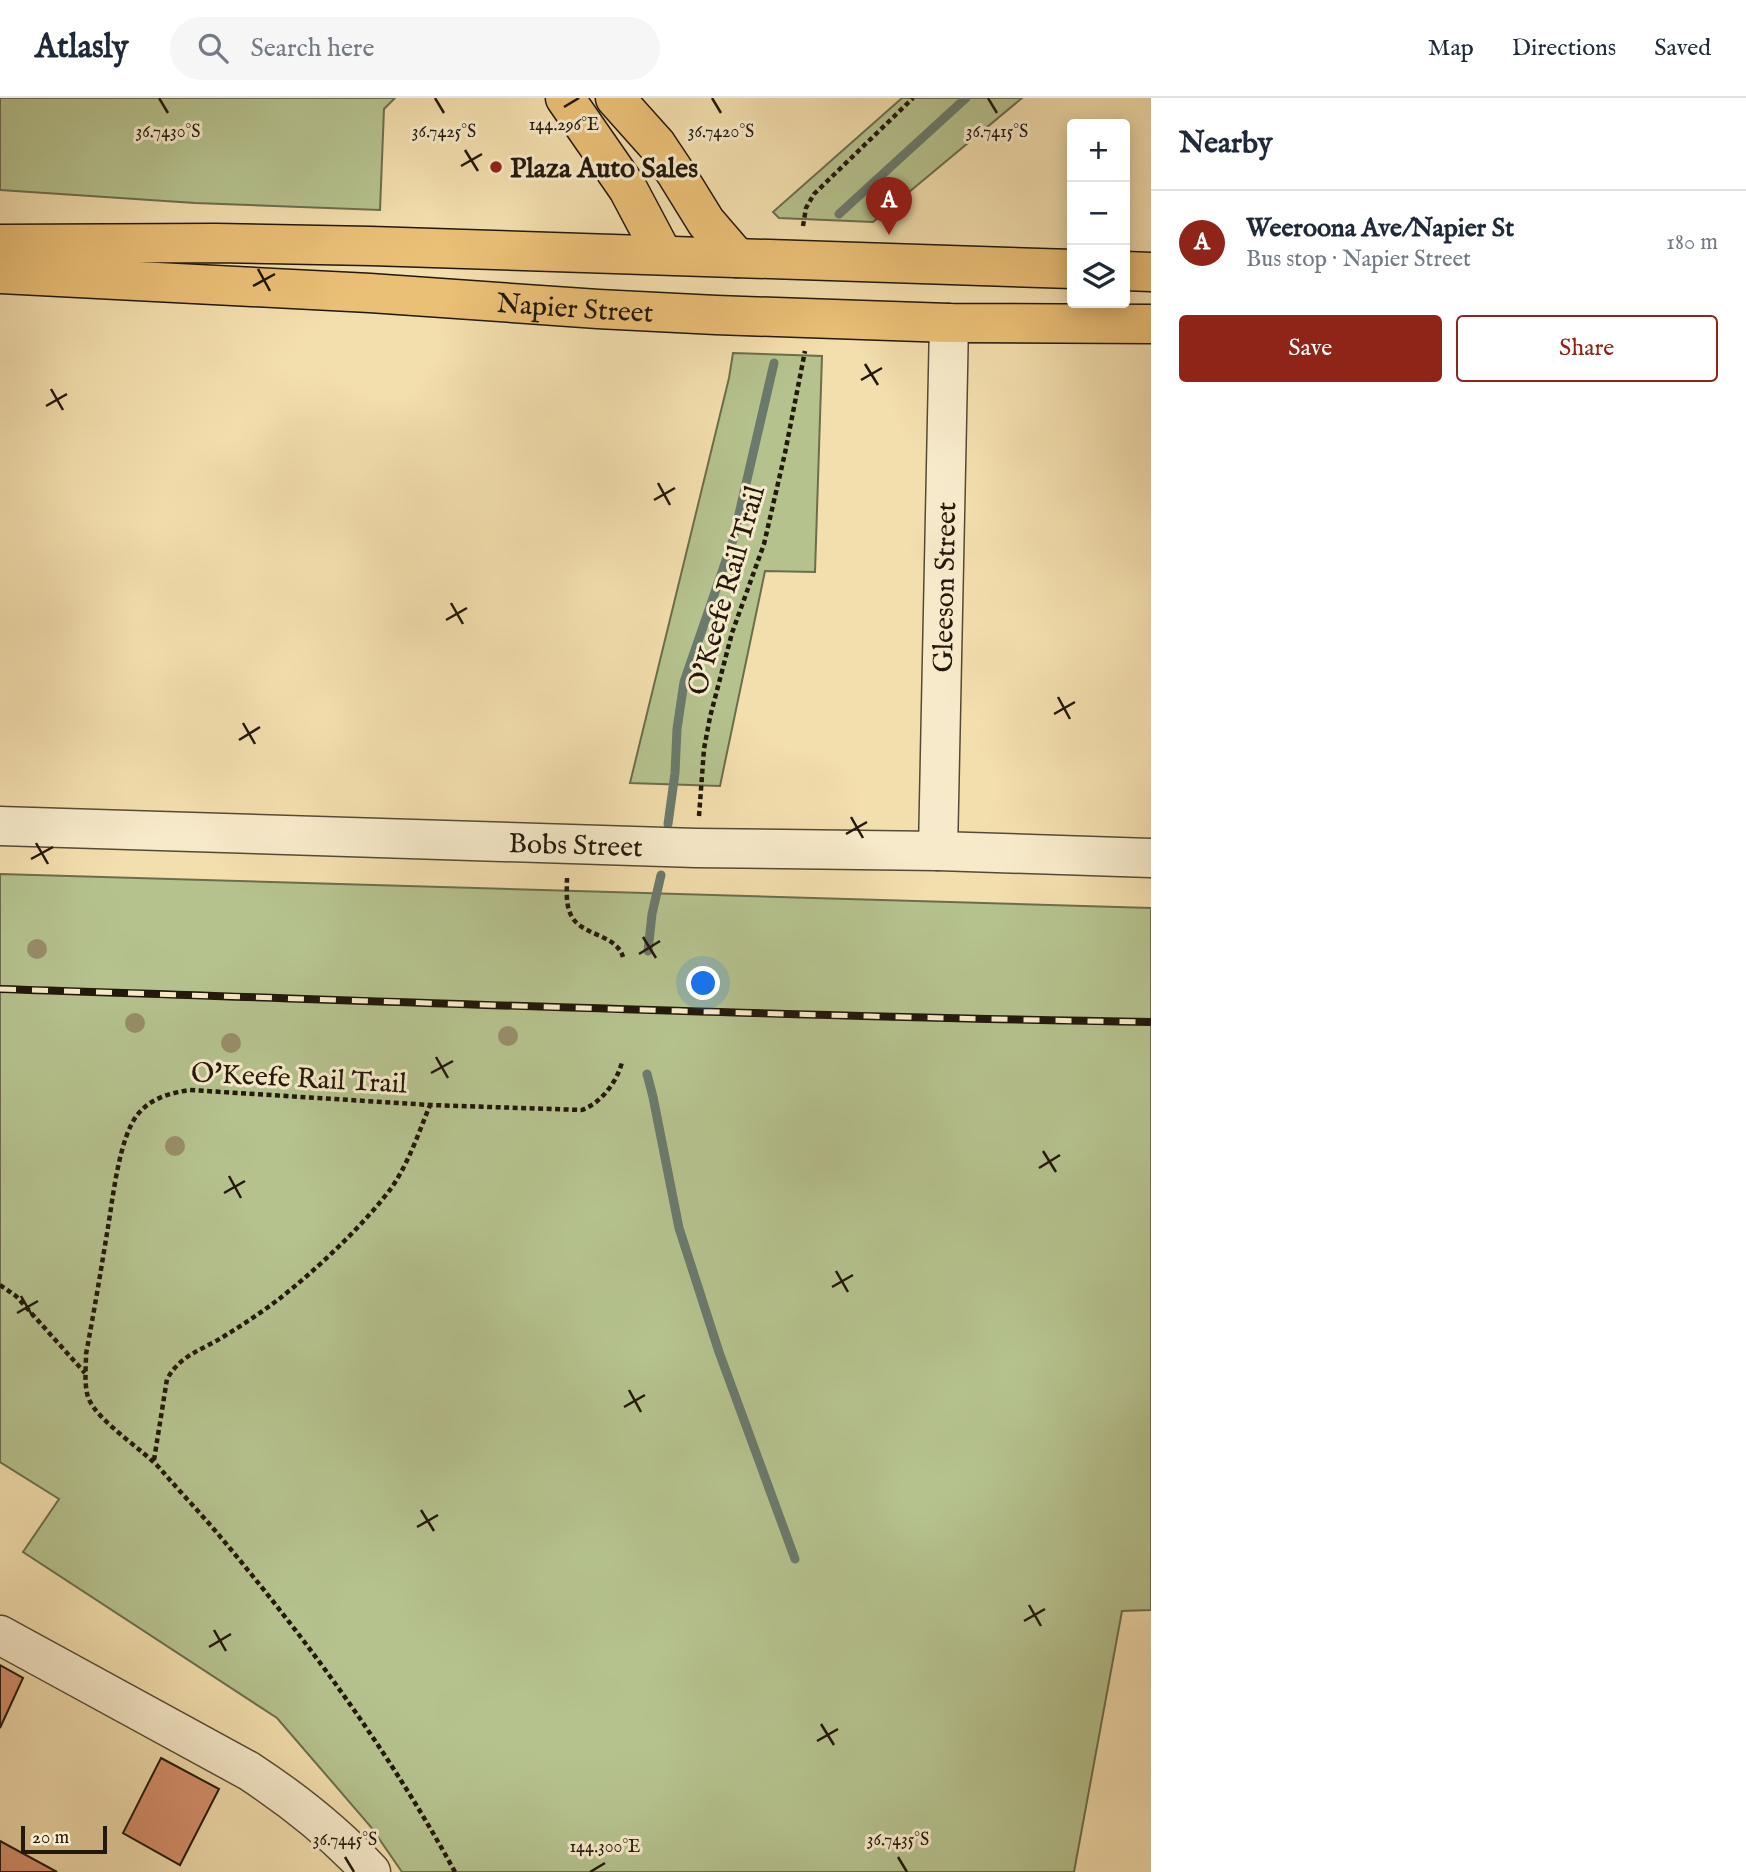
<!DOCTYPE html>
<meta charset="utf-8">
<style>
:root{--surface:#fff;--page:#f6f6f7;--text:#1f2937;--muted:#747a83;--line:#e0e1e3;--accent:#8f2418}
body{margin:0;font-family:"IM FELL English",serif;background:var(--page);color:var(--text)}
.controls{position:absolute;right:21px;top:21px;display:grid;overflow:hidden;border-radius:7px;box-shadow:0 4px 18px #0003}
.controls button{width:63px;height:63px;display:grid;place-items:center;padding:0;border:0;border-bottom:2px solid var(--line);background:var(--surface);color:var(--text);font:35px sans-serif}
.scale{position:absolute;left:21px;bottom:18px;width:86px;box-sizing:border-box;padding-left:7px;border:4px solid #22180b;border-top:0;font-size:19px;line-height:24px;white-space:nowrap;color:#22180b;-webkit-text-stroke:5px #f7eaca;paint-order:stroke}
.you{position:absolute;left:704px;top:886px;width:24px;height:24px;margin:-18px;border:5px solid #fff;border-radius:50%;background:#1a73e8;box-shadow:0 0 0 10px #1a73e833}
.badge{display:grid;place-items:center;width:46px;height:46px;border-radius:50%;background:var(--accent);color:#fff;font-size:23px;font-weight:700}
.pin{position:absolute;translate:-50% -58px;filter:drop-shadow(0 2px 4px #0008)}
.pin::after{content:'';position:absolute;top:37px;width:24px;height:21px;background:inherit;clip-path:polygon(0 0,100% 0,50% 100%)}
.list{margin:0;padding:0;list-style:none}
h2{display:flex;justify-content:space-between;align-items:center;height:91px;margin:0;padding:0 28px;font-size:30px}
h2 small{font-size:23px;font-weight:400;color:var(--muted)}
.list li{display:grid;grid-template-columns:46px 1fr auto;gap:21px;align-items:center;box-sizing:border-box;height:105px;padding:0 28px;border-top:2px solid var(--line)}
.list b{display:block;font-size:26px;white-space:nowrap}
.list p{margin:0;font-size:23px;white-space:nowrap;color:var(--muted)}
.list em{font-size:23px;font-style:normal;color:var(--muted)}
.actions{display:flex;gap:14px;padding:21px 28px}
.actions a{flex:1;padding:16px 0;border:2px solid var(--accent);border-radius:7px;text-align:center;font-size:24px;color:var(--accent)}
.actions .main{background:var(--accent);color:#fff}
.icon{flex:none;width:38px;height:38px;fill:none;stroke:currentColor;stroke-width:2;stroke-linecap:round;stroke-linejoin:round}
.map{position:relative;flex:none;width:1151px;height:1774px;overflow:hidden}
header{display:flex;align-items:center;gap:42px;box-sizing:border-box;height:98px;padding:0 35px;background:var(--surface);border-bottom:2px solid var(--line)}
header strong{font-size:33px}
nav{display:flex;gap:38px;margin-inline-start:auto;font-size:24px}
.search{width:490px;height:63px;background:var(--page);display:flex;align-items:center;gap:18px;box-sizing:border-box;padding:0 24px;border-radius:38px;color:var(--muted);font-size:26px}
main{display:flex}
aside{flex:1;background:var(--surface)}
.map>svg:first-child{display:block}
.green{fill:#b5c28e;stroke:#6c6d4c;stroke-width:2}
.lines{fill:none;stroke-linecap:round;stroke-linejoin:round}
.stream{stroke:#6b7a6c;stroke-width:9}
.building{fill:#d6906b;stroke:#22180b;stroke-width:2}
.minor-casing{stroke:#564a34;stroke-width:41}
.major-casing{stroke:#22180b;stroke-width:41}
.highway-casing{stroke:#22180b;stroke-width:41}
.path{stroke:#22180b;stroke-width:4.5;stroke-dasharray:5 3.5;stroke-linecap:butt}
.minor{stroke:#f7eaca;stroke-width:38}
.major{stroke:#eabf76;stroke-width:38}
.highway{stroke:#eabf76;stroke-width:38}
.rail-casing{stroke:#22180b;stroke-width:8}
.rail{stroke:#f7eaca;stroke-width:5;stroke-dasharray:16;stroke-linecap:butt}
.tree{fill:#988d69}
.ticks{fill:none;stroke:#22180b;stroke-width:2.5}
.poi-dot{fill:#8f2418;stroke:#f7eaca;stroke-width:2.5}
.labels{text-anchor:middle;stroke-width:6;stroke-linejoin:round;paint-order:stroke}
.poi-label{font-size:28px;font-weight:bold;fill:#22180b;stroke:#f7eaca;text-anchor:start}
.street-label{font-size:28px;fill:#22180b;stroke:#f7eaca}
.ticks-label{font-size:18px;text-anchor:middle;fill:#22180b;stroke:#f7eaca;stroke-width:6;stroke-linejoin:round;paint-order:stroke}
</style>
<header>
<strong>Atlasly</strong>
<div class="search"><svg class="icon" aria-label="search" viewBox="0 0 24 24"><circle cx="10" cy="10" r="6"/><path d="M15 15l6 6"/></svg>Search here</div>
<nav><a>Map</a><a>Directions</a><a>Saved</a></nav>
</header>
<main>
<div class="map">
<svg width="1151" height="1774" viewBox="0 0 1151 1774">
<rect width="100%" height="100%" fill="#f3dead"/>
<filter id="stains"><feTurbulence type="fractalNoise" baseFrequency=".00286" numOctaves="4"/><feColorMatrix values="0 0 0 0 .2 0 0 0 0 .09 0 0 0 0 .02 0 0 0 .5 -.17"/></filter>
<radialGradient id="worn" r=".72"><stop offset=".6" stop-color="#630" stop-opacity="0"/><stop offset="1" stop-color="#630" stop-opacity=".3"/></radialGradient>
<!-- green -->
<path class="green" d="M0,0H395L384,11L380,112L195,105L0,92Z
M902,0H1022L873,124L779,120L773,114Z
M733,255L822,258L815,474L765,473L720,688L630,685L729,280Z
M0,776L1151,810V1512L1122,1513L1074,1774H402L371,1729L277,1620L23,1454L59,1401L0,1364Z"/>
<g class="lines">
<!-- stream -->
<path class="stream" d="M839,116L966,0
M668,726L675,675L677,631L684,584L733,442L774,265
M648,853L652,816L661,777
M647,976L653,999L679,1130L719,1254L795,1461"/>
</g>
<!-- building -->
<path class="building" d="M0,1567L23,1580L0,1630Z
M161,1660L219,1691L180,1767L123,1735Z
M0,1743L57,1774H0Z"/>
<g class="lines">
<defs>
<g id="minor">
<path id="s1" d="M0,728L696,750L938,753L1151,760"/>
<path id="s2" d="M938,753L949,225"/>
<path d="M0,1537L249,1673C293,1702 335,1735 371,1774"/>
</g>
<path id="major" d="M565,0L628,91L663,157
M615,0L657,47L677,77L706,124L737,160"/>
<g id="highway">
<path d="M0,146L216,145L371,148L1072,171"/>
<path d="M1125,173L1151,174"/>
<path id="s3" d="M0,176L370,195L598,211L716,217L949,225L1151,226"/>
</g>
</defs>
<!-- minor casing -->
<use href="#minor" class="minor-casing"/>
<!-- major casing -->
<use href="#major" class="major-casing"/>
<!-- highway casing -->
<use href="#highway" class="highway-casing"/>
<!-- path -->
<path class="path" d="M803,128L806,110L814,96L913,0
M699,718L704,651L710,619L732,535L764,446L785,355L805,253
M567,780C567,792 565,807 572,819C583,838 616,836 623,859
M0,1187L16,1198L85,1275
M154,1362L167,1281C181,1256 203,1252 226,1237C244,1226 262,1214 279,1201C315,1173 365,1126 392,1089C409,1064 419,1034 430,1007
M455,1774C390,1655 310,1546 223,1442C204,1419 183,1397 163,1374C145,1352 97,1324 88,1299C84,1286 86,1270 86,1256C94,1214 101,1172 108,1129C113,1100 119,1039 138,1016C151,1000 170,995 190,992L430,1007L582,1012C601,1005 617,984 622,964"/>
<!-- minor -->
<use href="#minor" class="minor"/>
<!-- major -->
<use href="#major" class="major"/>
<!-- highway -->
<use href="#highway" class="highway"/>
<defs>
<path id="rail" d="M0,891C384,903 767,918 1151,924"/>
</defs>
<!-- rail casing -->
<use href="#rail" class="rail-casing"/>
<!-- rail -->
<use href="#rail" class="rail"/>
</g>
<!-- trees -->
<g class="tree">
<circle cx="37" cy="851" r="10"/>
<circle cx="135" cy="925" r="10"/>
<circle cx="508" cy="938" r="10"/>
<circle cx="231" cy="945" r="10"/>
<circle cx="175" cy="1048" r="10"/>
</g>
<!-- ticks -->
<path class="ticks" d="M159,0L168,15M435,0L444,15M712,0L721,15M988,0L997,15M564,9L579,0M465,52L478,73M461,68L482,56M258,171L270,193M253,188L275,176M865,266L878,287M861,282L882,270M51,291L63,312M46,308L67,296M658,385L670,407M654,402L675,390M451,505L463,526M446,522L467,510M1058,599L1070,621M1054,616L1075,604M243,625L255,646M239,642L260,629M851,719L863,740M846,736L867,724M36,745L48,766M31,761L53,749M643,839L656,860M639,856L660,843M436,959L448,980M431,975L453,963M1043,1053L1056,1074M1039,1070L1060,1057M229,1078L241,1100M224,1095L245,1083M836,1173L848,1194M832,1189L853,1177M21,1198L33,1219M17,1215L38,1203M629,1292L641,1314M624,1309L645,1297M421,1412L434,1433M417,1429L438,1417M1029,1507L1041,1528M1024,1523L1045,1511M214,1532L226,1553M209,1549L231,1536M821,1626L834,1647M817,1643L838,1631M345,1759L354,1774M898,1759L907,1774M590,1774L605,1765"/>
<!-- markers -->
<circle class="poi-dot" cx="496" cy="69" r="7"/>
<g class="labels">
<!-- poi labels -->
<g class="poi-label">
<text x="510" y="79">Plaza Auto Sales</text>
</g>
<!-- street labels -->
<g class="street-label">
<text dy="10" stroke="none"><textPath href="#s3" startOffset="576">Napier Street</textPath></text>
<text dy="10" stroke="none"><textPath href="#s2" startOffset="264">Gleeson Street</textPath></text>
<text transform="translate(725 492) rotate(-74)" y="10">O'Keefe Rail Trail</text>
<text dy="10" stroke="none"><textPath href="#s1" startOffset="576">Bobs Street</textPath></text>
<text transform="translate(299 979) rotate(3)" y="10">O'Keefe Rail Trail</text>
</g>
</g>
<g class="ticks-label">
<text x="564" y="32">144.296°E</text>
<text x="168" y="39">36.7430°S</text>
<text x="444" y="39">36.7425°S</text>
<text x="721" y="39">36.7420°S</text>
<text x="997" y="39">36.7415°S</text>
<text x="345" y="1747">36.7445°S</text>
<text x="898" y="1747">36.7435°S</text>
<text x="605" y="1754">144.300°E</text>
</g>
<rect width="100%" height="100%" filter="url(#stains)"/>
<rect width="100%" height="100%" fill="url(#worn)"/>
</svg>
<div class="controls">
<button>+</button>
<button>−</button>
<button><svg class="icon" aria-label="layers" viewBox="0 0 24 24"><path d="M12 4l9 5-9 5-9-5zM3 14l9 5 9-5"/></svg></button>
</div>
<div class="scale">20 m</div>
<div class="you"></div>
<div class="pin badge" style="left:889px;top:137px">A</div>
</div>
<aside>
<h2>Nearby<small></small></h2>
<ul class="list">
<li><span class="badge">A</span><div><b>Weeroona Ave/Napier St</b><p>Bus stop · Napier Street</p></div><em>180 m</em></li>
</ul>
<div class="actions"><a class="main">Save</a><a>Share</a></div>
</aside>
</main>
